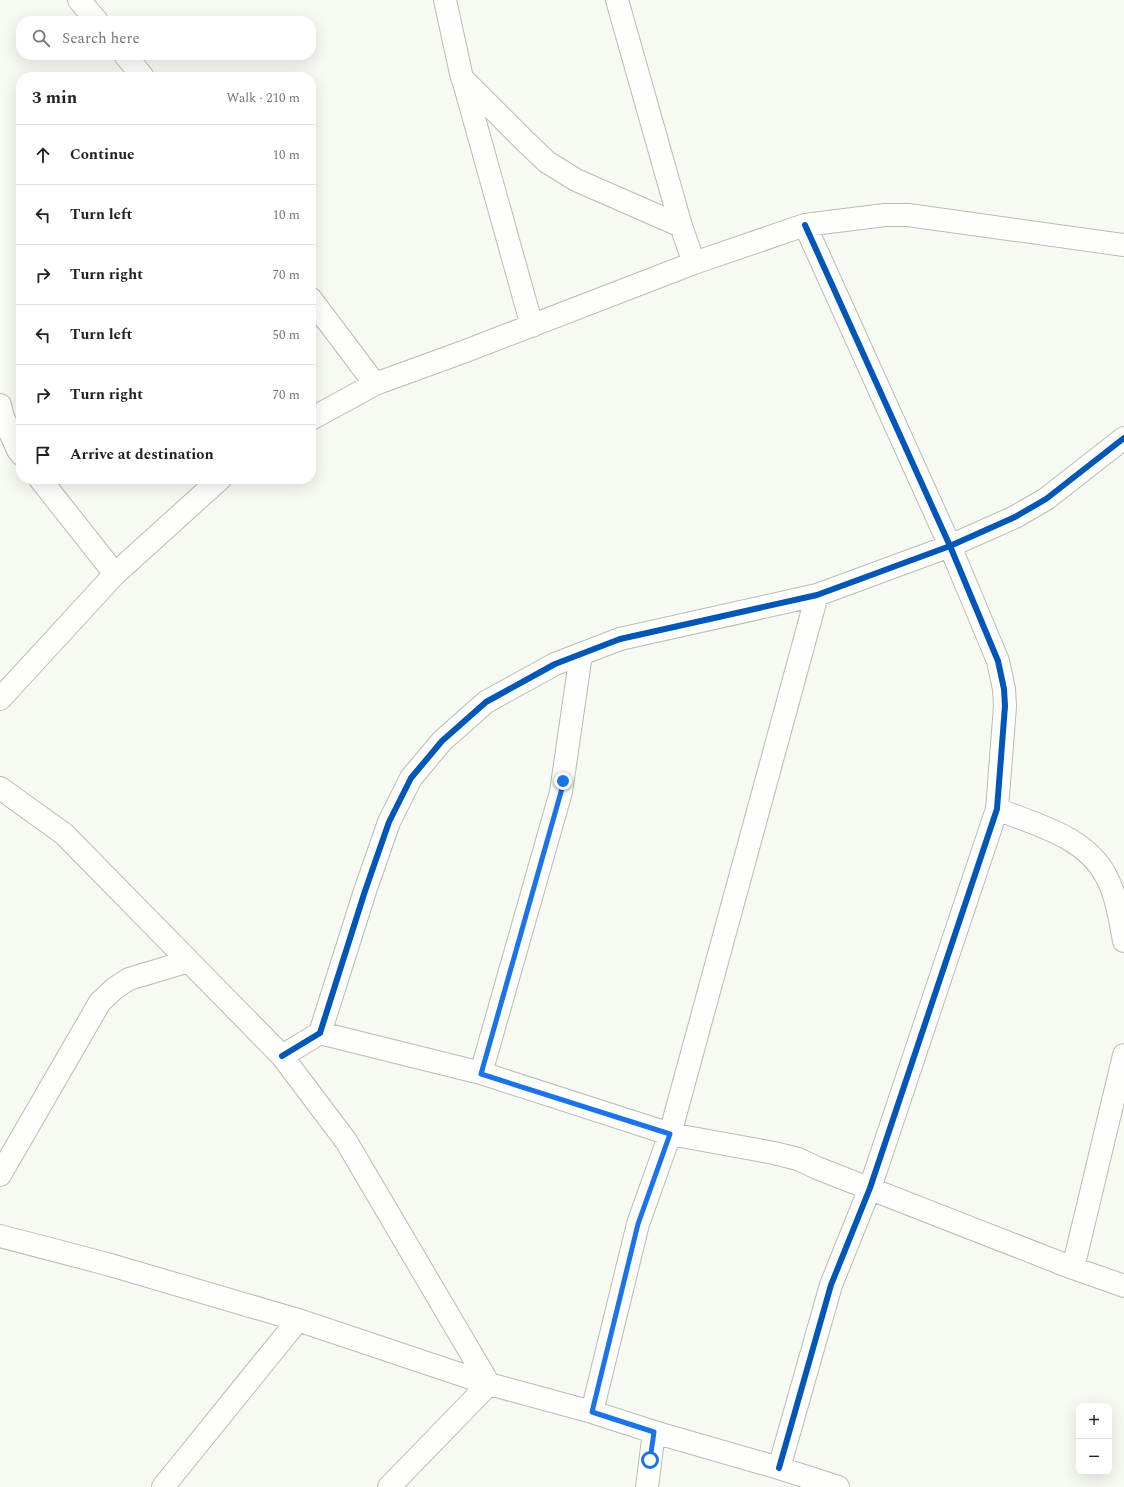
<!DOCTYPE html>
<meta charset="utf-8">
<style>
:root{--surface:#fff;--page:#f2f2f2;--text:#222;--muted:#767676;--line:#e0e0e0}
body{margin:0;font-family:Spectral,serif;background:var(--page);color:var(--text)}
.controls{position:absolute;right:12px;bottom:12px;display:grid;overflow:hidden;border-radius:8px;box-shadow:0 4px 16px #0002}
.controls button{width:36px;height:36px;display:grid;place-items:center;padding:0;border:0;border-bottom:1px solid var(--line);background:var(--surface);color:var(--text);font:20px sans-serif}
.stop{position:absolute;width:12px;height:12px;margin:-9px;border:3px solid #1a73e8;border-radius:50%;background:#fff}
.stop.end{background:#1a73e8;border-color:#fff;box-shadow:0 1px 4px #0008}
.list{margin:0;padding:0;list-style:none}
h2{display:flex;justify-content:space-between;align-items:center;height:52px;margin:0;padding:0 16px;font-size:17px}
h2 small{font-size:13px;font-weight:400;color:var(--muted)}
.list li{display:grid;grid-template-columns:26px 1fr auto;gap:12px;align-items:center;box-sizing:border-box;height:60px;padding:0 16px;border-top:1px solid var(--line)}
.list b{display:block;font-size:15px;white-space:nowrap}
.list em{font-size:13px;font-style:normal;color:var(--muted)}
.icon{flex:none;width:22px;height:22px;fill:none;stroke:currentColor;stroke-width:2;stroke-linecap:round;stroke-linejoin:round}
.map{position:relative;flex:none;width:1124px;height:1487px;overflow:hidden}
.search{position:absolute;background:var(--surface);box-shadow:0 4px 16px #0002;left:16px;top:16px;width:300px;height:44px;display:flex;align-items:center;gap:10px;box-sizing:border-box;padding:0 14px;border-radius:16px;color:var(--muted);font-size:15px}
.panel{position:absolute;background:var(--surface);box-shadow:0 4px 16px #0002;left:16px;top:72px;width:300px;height:412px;border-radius:16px}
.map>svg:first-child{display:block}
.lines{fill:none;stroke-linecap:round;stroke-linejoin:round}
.street-casing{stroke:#b8bcb4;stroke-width:24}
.street{stroke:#fefefd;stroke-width:22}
.cycleway-casing{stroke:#fff;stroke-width:8}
.cycleway{stroke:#0057b8;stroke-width:6}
.route{stroke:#1a73e8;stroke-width:5}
</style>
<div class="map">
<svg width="1124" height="1487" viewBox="0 0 1124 1487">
<rect width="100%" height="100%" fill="#f6faf2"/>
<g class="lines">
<defs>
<path id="street" d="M79,0L97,21
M445,0L462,78L527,143L547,162L576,180L681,226
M617,0L681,226L694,263
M125,55L143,77
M463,79L532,326
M311,299L375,384
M0,405L3,417L18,450L21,454
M311,419L375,384L463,352L694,263L805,225L885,215H908L1124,245
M40,479L115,574
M0,699L115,574L220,479
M0,788L64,834L282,1056L346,1141L489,1384
M997,809C1036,825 1085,836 1106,876C1117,896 1120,920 1124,941
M320,1033L481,1073L670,1134L774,1153L798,1159L817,1168L1073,1268L1124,1286
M282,1056L320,1033L365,891L389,822L411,778L442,741L486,702L555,664L620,639L817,595L950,546L1015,517L1046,499L1124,438
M481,1073L561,792L581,654
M0,1175L100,1002L115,988L129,979L189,961
M0,1236L107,1264L298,1320L489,1384L592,1412L654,1432L779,1468L838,1487
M1073,1268L1124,1055
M592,1412L638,1224L670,1134L817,595
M779,1468L831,1285L870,1188L997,809L1005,706L1004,689L998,661L950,546L805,225
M163,1487L298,1320
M389,1487L489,1384
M647,1487L654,1432"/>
</defs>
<!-- street casing -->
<use href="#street" class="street-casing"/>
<!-- street -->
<use href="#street" class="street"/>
<defs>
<path id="cycleway" d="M282,1056L320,1033L365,891L389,822L411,778L442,741L486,702L555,664L620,639L817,595L950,546L1015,517L1046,499L1124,438
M779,1468L831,1285L870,1188L997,809L1005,706L1004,689L998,661L950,546L805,225"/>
</defs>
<!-- cycleway casing -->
<use href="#cycleway" class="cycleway-casing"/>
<!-- cycleway -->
<use href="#cycleway" class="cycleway"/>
</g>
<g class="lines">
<!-- route -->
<path class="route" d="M563,781L561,792L481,1074L670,1134L638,1224L592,1412L654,1432L650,1460"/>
</g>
</svg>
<div class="controls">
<button>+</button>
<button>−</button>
</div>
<div class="stop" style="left:650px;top:1460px"></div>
<div class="stop end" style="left:563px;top:781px"></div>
<div class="search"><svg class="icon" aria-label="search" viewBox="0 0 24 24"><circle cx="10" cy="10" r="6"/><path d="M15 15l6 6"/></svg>Search here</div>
<section class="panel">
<h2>3 min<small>Walk · 210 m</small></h2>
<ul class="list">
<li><svg class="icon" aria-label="ahead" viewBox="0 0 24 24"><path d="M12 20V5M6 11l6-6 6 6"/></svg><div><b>Continue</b></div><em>10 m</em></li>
<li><svg class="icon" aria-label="left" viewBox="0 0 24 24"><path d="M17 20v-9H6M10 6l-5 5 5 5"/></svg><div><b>Turn left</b></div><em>10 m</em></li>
<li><svg class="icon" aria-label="right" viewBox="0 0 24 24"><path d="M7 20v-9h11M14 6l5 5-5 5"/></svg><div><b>Turn right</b></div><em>70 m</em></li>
<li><svg class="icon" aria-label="left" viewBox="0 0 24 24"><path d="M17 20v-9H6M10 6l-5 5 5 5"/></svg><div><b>Turn left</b></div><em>50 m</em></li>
<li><svg class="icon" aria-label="right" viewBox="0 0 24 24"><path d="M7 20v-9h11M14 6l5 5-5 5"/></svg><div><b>Turn right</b></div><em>70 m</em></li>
<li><svg class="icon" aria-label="arrive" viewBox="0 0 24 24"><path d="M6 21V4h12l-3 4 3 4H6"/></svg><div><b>Arrive at destination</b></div></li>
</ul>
</section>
</div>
